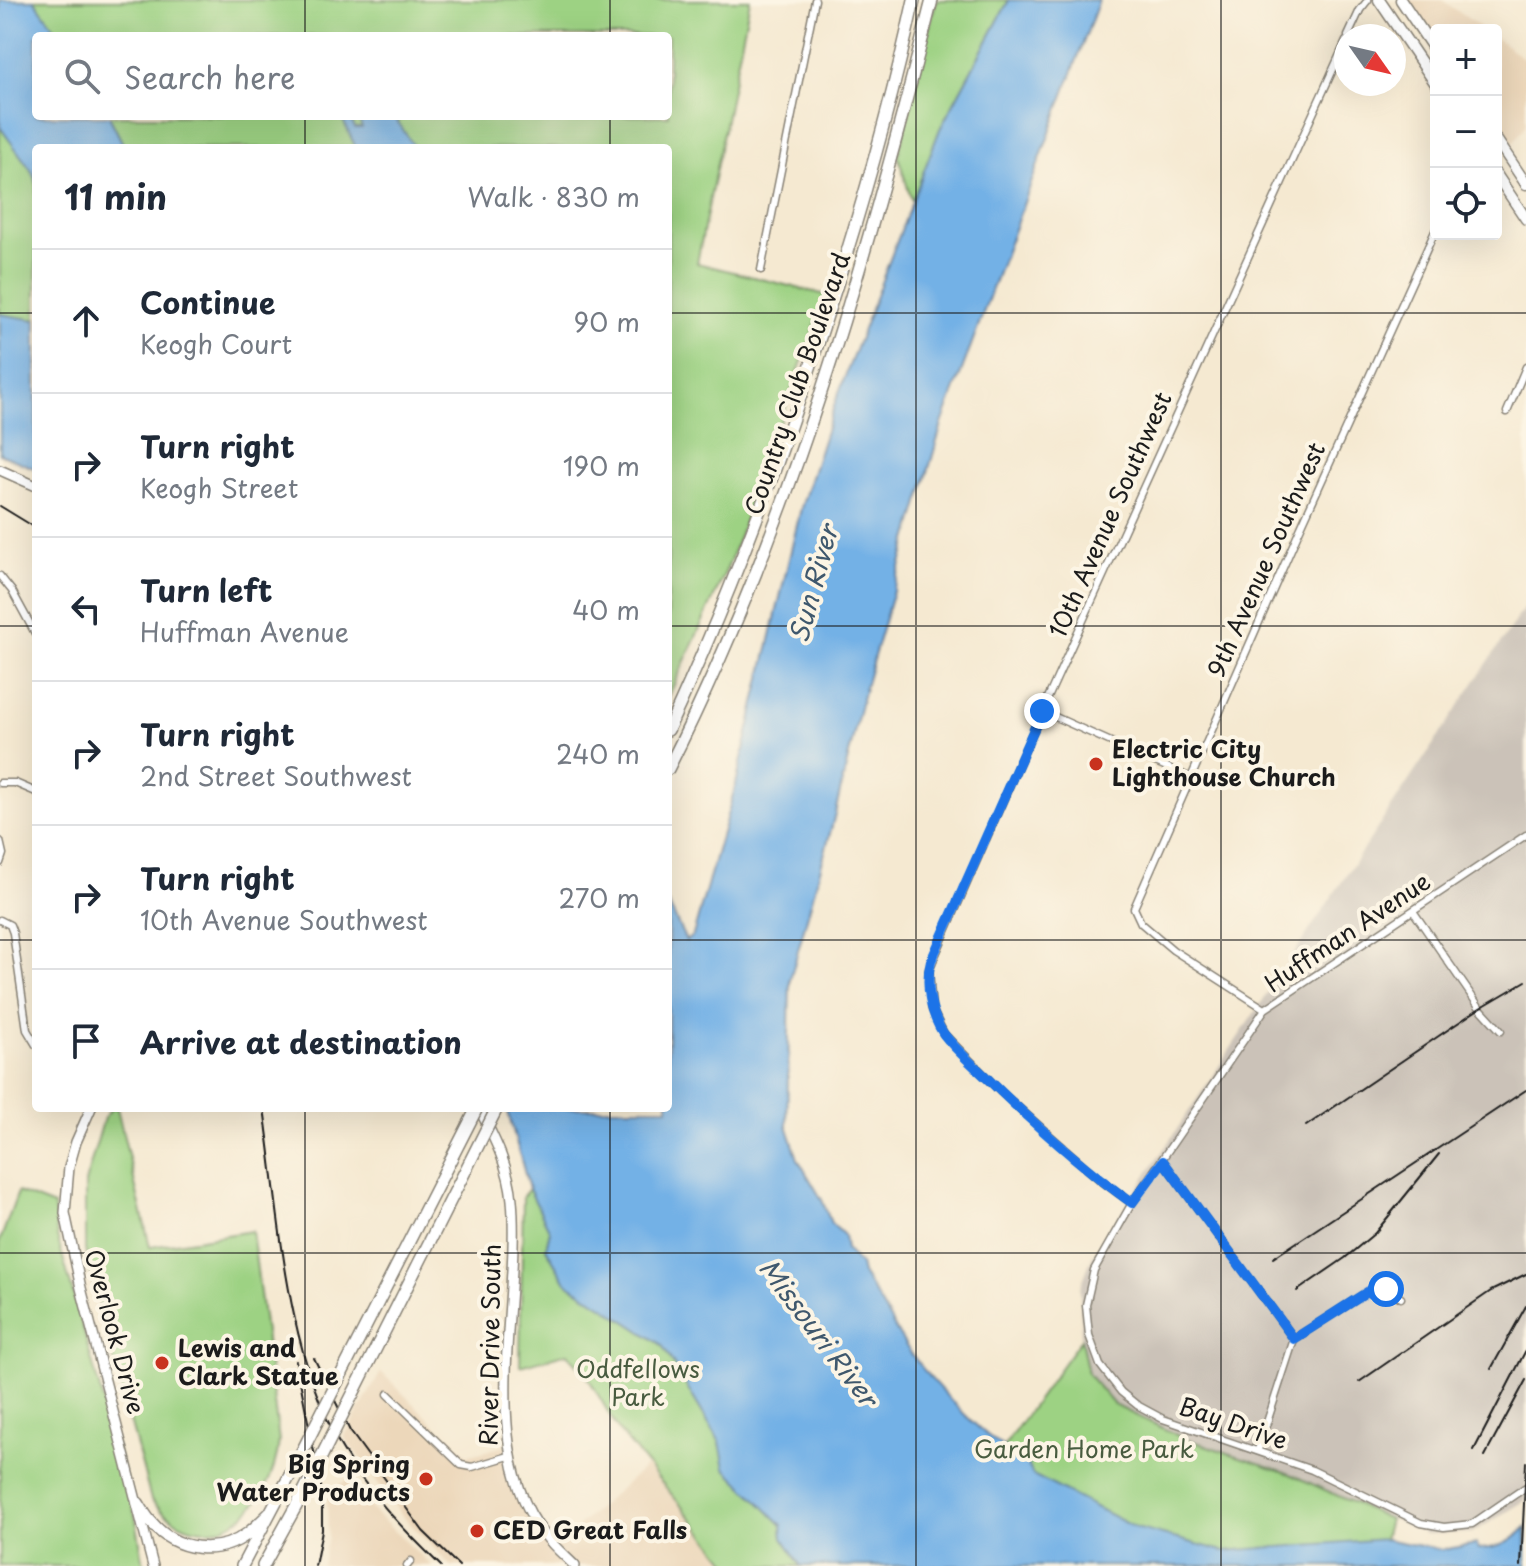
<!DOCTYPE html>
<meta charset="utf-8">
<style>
:root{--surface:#fff;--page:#f2f2f3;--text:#1f2937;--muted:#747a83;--line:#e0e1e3}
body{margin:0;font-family:"Playpen Sans",sans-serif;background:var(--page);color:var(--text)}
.controls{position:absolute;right:24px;top:24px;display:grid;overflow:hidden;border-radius:8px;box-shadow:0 8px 32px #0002}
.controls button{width:72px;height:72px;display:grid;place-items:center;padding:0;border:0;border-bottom:2px solid var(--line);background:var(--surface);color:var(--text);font:40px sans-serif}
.compass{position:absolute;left:1334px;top:24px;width:72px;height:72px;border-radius:50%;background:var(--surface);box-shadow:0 8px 32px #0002;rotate:124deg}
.stop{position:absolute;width:24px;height:24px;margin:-18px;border:6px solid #1a73e8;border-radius:50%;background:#fff}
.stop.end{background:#1a73e8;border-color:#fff;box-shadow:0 2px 8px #0008}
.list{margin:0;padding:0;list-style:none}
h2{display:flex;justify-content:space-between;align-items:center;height:104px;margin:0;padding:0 32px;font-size:34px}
h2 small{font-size:26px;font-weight:400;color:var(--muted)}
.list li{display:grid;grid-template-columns:52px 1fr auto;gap:24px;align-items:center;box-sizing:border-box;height:144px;padding:0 32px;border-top:2px solid var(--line)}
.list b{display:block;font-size:30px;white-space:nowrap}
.list p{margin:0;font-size:26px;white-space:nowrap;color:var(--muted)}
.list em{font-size:26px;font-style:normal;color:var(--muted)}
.icon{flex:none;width:44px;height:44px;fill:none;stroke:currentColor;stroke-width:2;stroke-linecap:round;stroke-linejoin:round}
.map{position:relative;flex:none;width:1526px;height:1566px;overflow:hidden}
.search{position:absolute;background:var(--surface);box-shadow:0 8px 32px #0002;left:32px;top:32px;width:640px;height:88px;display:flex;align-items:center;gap:20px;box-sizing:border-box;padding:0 28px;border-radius:8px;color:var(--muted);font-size:30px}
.panel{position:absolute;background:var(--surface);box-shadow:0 8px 32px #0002;left:32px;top:144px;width:640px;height:968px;border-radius:8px}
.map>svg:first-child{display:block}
.built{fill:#ecd7ba}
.industrial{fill:#cbc2b8}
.green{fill:#9dd283;stroke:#5c7750;stroke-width:2}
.water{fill:#73b1e6;stroke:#486681;stroke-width:2}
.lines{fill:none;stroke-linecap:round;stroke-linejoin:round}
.street-casing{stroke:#888276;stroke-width:9}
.secondary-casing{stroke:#888276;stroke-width:12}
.primary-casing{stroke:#888276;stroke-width:13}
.highway-casing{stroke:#888276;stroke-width:14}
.street{stroke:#fff;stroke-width:6}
.secondary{stroke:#fff;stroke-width:9}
.primary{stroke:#fff;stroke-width:10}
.highway{stroke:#fff;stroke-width:11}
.rail{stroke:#1c1c1c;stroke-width:2}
.highway-bridge-casing{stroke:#888276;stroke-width:14;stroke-linecap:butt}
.highway-bridge{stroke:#fff;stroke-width:11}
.route{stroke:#1a73e8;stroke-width:10}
.grid{fill:none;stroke:#1c1c1c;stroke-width:2;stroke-opacity:0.55}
.poi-dot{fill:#c8321e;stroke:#fcf5e5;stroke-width:3}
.labels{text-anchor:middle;stroke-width:8;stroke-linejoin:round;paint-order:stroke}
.street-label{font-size:24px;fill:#1c1c1c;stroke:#fcf5e5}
.poi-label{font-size:24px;font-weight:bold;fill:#1c1c1c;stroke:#fcf5e5;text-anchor:start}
.park-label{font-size:24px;fill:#495c40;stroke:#fcf5e5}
.water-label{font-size:26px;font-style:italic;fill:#3f586d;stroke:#fcf5e5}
</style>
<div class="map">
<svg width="1526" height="1566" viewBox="0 0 1526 1566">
<rect width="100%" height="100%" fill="#fcf5e5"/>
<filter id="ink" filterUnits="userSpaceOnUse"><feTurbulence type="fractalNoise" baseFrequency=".0125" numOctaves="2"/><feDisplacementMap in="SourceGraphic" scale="16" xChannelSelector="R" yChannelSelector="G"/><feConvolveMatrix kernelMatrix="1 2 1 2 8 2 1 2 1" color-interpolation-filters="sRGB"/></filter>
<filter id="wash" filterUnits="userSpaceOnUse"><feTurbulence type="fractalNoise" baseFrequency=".006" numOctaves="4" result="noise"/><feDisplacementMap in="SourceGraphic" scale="32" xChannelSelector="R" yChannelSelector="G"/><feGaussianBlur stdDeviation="1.8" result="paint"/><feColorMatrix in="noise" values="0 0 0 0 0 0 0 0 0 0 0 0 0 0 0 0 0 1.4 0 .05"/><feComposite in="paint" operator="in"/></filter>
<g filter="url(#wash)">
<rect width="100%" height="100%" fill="#f5e9d1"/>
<!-- built -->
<path class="built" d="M1401,0H1442L1484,30H1436V51Z
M1496,38L1526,60V125L1513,143L1496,131Z
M381,1372L467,1456L508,1445L523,1497L556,1546L646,1466L731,1566H451L401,1514L344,1437Z
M347,1480L375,1513L432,1566H322L328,1536L327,1492Z"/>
<!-- industrial -->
<path class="industrial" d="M1526,605V1500L1472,1533L1426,1534L1288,1473L1181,1437L1114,1405L1088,1374L1081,1339L1080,1288L1092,1257Z"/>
<!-- green -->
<path class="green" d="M34,0H750L697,263L826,295L729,564L668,698V148H125L109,116H668V36H61Z
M936,0H1009L940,129L912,202L898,156Z
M0,127L31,170L36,182V320L0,314Z
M112,1108H117L150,1247L252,1231L279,1441C272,1513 209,1566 151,1500L85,1250V1183L104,1118Z
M529,1189L550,1231L546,1248L566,1282L662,1345L720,1442L726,1468L782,1525L783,1538L801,1566H731L619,1431L589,1379L568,1353L520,1366L523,1196Z
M18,1192L54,1206L57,1236L136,1519L144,1566H0V1241Z
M1081,1339L1088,1374L1114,1405L1181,1437L1288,1473L1389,1519L1382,1547L1255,1557L1174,1549L1058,1500L999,1453Z"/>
<!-- water -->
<path class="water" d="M0,0H34L61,36H36V116H109L125,148H36V182L31,170L0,127Z
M1009,0H1099L942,424L865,687L832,826L790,980L787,1125L798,1159L822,1200L831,1223L844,1235L846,1249L860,1265L862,1274C879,1299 893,1327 910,1352C928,1377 994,1453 1023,1455L1033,1475L1136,1528L1223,1551L1385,1539L1441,1550L1476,1544L1479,1549C1500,1548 1512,1543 1526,1527V1566H801L783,1538L782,1525L725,1468L720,1442L662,1345L566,1282L546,1248L550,1231L529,1189L507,1108H668V903L686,941L693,935L736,784L801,508L836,400L940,129Z
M341,116H349L355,128H362L358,116H394L415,148H356Z
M0,314L36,320V469L0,454Z"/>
</g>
<g filter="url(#ink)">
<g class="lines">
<defs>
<path id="street" d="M1348,36L1360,10L1368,0
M761,270L815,0
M1507,412L1526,367
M0,576L12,591L36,635
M1042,711L1191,778
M0,783H15L36,792
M1526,835L1265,1009L1132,1203L1094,1270L1086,1305L1089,1335L1100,1365L1121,1392L1137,1405L1163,1419L1312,1470L1421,1523L1444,1527L1472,1524L1526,1487
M0,841L3,854L0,863
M1413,911L1480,1008L1501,1031
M0,920L10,925L13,933L27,1030L36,1045
M1265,1009L1173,950L1141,923L1134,908L1299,531L1436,229
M1163,1161L1294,1339L1258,1450
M1132,1203L1099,1179L1001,1092L944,1034L932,1009L929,970L1042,711L1346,41
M1294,1339L1369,1291L1386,1289L1401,1298
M388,1394L461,1465L472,1467L509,1456
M407,1566L411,1561"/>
<path id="secondary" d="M0,470L36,486
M91,1108L76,1142L69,1167L65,1213L81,1288L153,1566
M479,1108C494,1138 509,1166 512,1200C521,1301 476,1451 545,1535C553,1546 565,1556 575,1566"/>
<path id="primary" d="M1379,0L1436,84
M1401,0L1436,52
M1496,139L1526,184
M1496,174L1526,219"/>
<path id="highway" d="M668,730C729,599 779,465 823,328C858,220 890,111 914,0
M668,769C790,528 866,262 932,0
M138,1503C142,1509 146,1517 152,1523C176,1551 218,1556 247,1534C255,1528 263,1520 270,1513
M242,1566L289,1477
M263,1566L301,1497"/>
</defs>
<!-- street casing -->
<use href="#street" class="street-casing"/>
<!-- secondary casing -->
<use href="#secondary" class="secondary-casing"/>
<!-- primary casing -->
<use href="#primary" class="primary-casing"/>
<!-- highway casing -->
<use href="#highway" class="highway-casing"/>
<!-- street -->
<use href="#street" class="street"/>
<!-- secondary -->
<use href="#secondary" class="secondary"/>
<!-- primary -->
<use href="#primary" class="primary"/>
<!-- highway -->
<use href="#highway" class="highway"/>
<!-- rail -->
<path class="rail" d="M0,506L36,528
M264,1108C280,1219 285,1346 340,1445C366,1491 403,1529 441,1566
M1306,1126L1480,1008L1526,981
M1273,1258L1526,1090
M1297,1291L1345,1258L1375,1233L1439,1154
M314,1358L350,1431L423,1531L459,1566
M296,1361L322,1492V1530L315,1566
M1491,1369L1526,1306
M1359,1382L1491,1291L1526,1274
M1474,1450L1526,1350
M1485,1456L1526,1380
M1521,1566L1526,1462"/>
<defs>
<path id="highway-bridge" d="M289,1477L477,1108
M301,1497L497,1108"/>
</defs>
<!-- highway-bridge casing -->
<use href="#highway-bridge" class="highway-bridge-casing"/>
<!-- highway-bridge -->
<use href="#highway-bridge" class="highway-bridge"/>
</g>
</g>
<g class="lines" filter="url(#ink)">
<!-- route -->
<path class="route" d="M1042,711L931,961C925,983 930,1013 943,1033C956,1051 975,1066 991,1082C1035,1125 1082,1167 1132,1203L1163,1161L1294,1339L1369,1291L1386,1289"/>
</g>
<!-- grid -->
<path class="grid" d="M305,0V36M610,0V36M916,0V1566M1221,0V1566M305,116V148M610,116V148M0,313H36M668,313H1526M0,626H36M668,626H1526M0,940H36M668,940H1526M305,1108V1566M610,1108V1566M0,1253H1526"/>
<!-- markers -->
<g class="poi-dot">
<circle cx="1096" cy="764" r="8"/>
<circle cx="162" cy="1363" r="8"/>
<circle cx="426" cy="1479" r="8"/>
<circle cx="477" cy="1531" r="8"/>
</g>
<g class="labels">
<!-- street labels -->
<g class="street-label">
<text transform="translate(798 384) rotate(-71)" y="8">Country Club Boulevard</text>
<text transform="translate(1111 515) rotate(-66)" y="8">10th Avenue Southwest</text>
<text transform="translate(1267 560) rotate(-66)" y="8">9th Avenue Southwest</text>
<text transform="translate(1348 933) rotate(-34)" y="8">Huffman Avenue</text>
<text transform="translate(114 1332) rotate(75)" y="8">Overlook Drive</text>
<text transform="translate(491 1345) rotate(-89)" y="8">River Drive South</text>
<text transform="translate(1233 1424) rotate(19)" y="8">Bay Drive</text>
</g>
<!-- poi labels -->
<g class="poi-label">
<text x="1112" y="758">Electric City<tspan x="1112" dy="28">Lighthouse Church</tspan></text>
<text x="178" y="1357">Lewis and<tspan x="178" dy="28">Clark Statue</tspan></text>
<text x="410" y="1473" text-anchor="end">Big Spring<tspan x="410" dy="28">Water Products</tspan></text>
<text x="493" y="1539">CED Great Falls</text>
</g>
<!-- park labels -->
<g class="park-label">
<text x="638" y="1378">Oddfellows<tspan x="638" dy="28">Park</tspan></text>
<text x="1084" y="1458">Garden Home Park</text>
</g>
<!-- water labels -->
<g class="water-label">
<text transform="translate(814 584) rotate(-75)" y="9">Sun River</text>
<text transform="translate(818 1333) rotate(53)" y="9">Missouri River</text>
</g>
</g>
</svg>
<div class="controls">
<button>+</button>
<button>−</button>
<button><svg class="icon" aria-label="locate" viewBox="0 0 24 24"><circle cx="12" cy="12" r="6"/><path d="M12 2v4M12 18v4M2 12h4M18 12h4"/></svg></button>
</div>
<svg class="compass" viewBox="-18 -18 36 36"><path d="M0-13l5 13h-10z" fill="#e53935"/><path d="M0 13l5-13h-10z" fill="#747a83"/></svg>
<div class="stop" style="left:1386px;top:1289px"></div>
<div class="stop end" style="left:1042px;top:711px"></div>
<div class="search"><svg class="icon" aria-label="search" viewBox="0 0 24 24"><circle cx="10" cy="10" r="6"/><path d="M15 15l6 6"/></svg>Search here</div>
<section class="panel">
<h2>11 min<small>Walk · 830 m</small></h2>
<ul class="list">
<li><svg class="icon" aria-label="ahead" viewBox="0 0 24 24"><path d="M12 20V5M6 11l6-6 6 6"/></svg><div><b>Continue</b><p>Keogh Court</p></div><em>90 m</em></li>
<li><svg class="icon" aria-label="right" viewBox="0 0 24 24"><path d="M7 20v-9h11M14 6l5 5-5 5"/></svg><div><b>Turn right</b><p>Keogh Street</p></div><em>190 m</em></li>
<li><svg class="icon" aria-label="left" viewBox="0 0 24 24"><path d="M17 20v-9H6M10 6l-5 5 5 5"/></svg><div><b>Turn left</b><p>Huffman Avenue</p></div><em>40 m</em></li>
<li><svg class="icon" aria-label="right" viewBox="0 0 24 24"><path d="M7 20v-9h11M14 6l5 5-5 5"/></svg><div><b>Turn right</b><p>2nd Street Southwest</p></div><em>240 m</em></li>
<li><svg class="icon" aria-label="right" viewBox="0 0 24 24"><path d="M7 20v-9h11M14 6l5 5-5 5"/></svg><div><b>Turn right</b><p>10th Avenue Southwest</p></div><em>270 m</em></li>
<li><svg class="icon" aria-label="arrive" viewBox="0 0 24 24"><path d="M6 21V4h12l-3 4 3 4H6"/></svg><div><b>Arrive at destination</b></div></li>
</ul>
</section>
</div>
